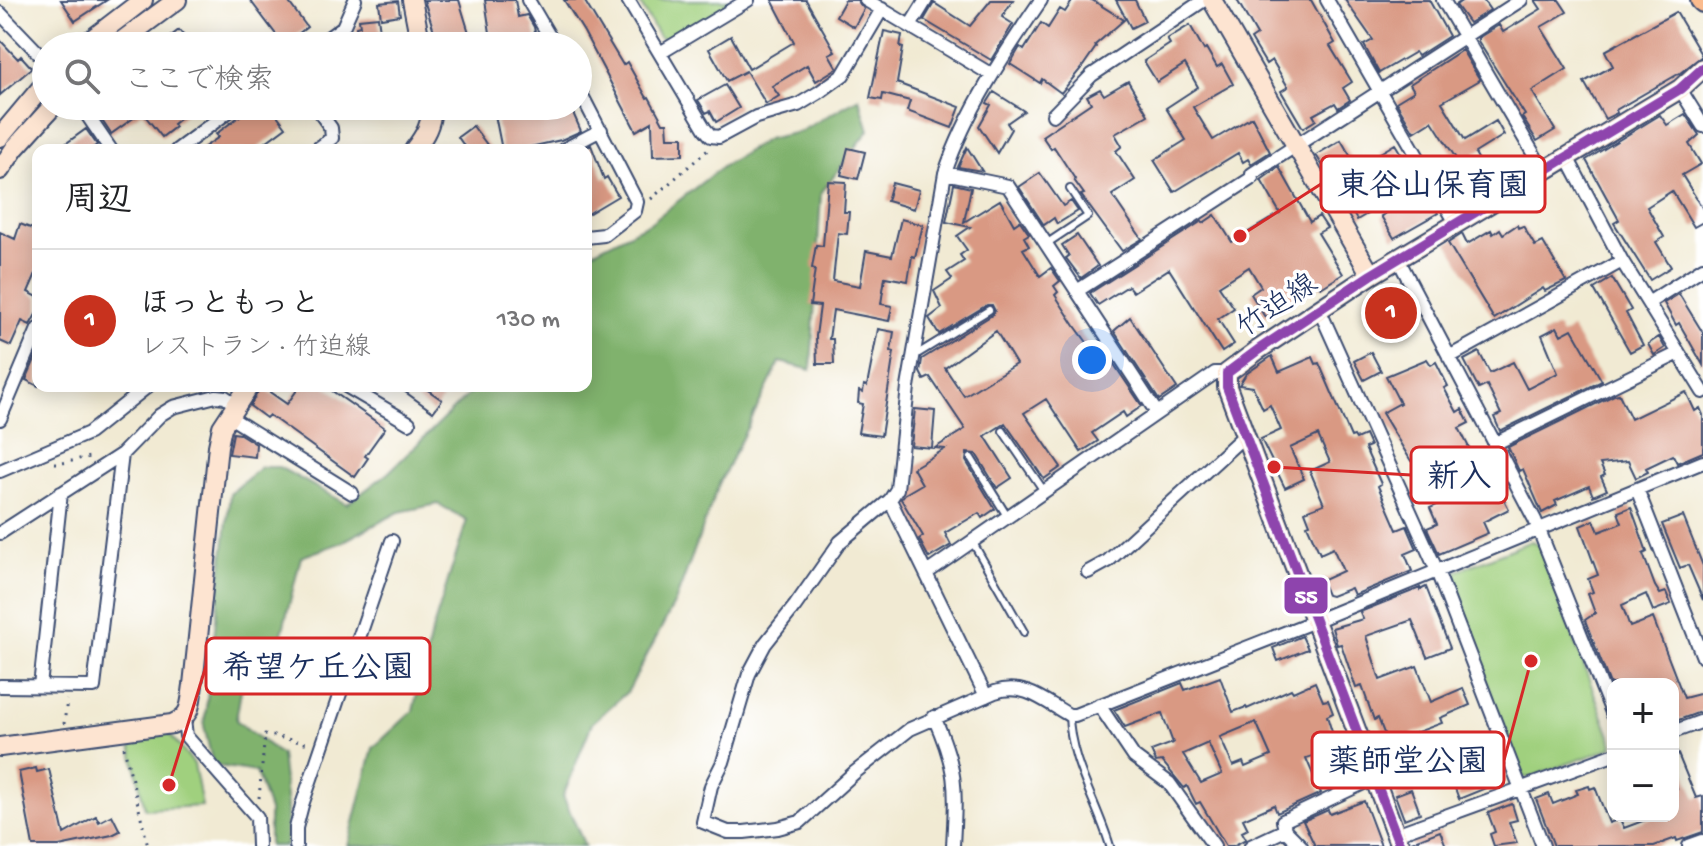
<!DOCTYPE html>
<html lang="ja">
<meta charset="utf-8">
<style>
:root{--surface:#fff;--page:#f6f6f6;--text:#202124;--muted:#757577;--line:#e0e0e0;--accent:#c8321e}
body{margin:0;font-family:"Gochi Hand","Klee One",sans-serif;background:var(--page);color:var(--text)}
.controls{position:absolute;right:24px;bottom:24px;display:grid;overflow:hidden;border-radius:16px;box-shadow:0 4px 20px #0003}
.controls button{width:72px;height:72px;display:grid;place-items:center;padding:0;border:0;border-bottom:2px solid var(--line);background:var(--surface);color:var(--text);font:40px sans-serif}
.you{position:absolute;left:1092px;top:360px;width:28px;height:28px;margin:-20px;border:6px solid #fff;border-radius:50%;background:#1a73e8;box-shadow:0 0 0 12px #1a73e833}
.badge{display:grid;place-items:center;width:52px;height:52px;border-radius:50%;background:var(--accent);color:#fff;font-size:26px;font-weight:700}
.pin{position:absolute;translate:-50% -50%;border:4px solid #fff;box-shadow:0 2px 8px #0006}
.list{margin:0;padding:0;list-style:none}
h2{display:flex;justify-content:space-between;align-items:center;height:104px;margin:0;padding:0 32px;font-size:34px}
h2 small{font-size:26px;font-weight:400;color:var(--muted)}
.list li{display:grid;grid-template-columns:52px 1fr auto;gap:24px;align-items:center;box-sizing:border-box;height:144px;padding:0 32px;border-top:2px solid var(--line)}
.list b{display:block;font-size:30px;white-space:nowrap}
.list p{margin:0;font-size:26px;white-space:nowrap;color:var(--muted)}
.list em{font-size:26px;font-style:normal;color:var(--muted)}
.icon{flex:none;width:44px;height:44px;fill:none;stroke:currentColor;stroke-width:2;stroke-linecap:round;stroke-linejoin:round}
.map{position:relative;flex:none;width:1703px;height:846px;overflow:hidden}
.search{position:absolute;background:var(--surface);box-shadow:0 4px 20px #0003;left:32px;top:32px;width:560px;height:88px;display:flex;align-items:center;gap:20px;box-sizing:border-box;padding:0 28px;border-radius:44px;color:var(--muted);font-size:30px}
.panel{position:absolute;background:var(--surface);box-shadow:0 4px 20px #0003;left:32px;top:144px;width:560px;height:248px;border-radius:16px}
.map>svg:first-child{display:block}
.green{fill:#a0d07e;stroke:#5e806e;stroke-width:2}
.forest{fill:#80b26d;stroke:#4e7066;stroke-width:2}
.building{fill:#d99983;fill-rule:evenodd}
.lines{fill:none;stroke-linecap:round;stroke-linejoin:round}
.lane-casing{stroke:#3b4b70;stroke-width:10}
.street-casing{stroke:#3b4b70;stroke-width:16}
.secondary-casing{stroke:#3b4b70;stroke-width:22}
.primary-casing{stroke:#3b4b70;stroke-width:24}
.path{stroke:#3b4b70;stroke-width:3;stroke-dasharray:2 6;stroke-linecap:butt}
.lane{stroke:#fff;stroke-width:6}
.street{stroke:#fff;stroke-width:12}
.secondary{stroke:#fde4d1;stroke-width:18}
.primary{stroke:#fbbb8d;stroke-width:20}
.bus-1-casing{stroke:#fff;stroke-width:16}
.bus-1{stroke:#8e44ad;stroke-width:10}
.labels{text-anchor:middle;stroke-width:7;stroke-linejoin:round;paint-order:stroke}
.street-label{font-size:30px;fill:#1b2f5e;stroke:#fff}
.leader{fill:none;stroke:#d62828;stroke-width:3}
.callout-dot{fill:#d62828;stroke:#fff;stroke-width:3}
.callout{fill:#fff;stroke:#d62828;stroke-width:3}
.callout-label{font-size:32px;text-anchor:middle;font-weight:bold;fill:#1b2f5e}
.line-badge{stroke:#fff;stroke-width:3}
.badge-label{font-size:22px;text-anchor:middle;font-weight:bold;fill:#fff}
</style>
<div class="map">
<svg width="1703" height="846" viewBox="0 0 1703 846">
<rect width="100%" height="100%" fill="#fff"/>
<filter id="ink" filterUnits="userSpaceOnUse"><feTurbulence type="fractalNoise" baseFrequency=".0125" numOctaves="2"/><feDisplacementMap in="SourceGraphic" scale="16" xChannelSelector="R" yChannelSelector="G"/><feConvolveMatrix kernelMatrix="1 2 1 2 8 2 1 2 1" color-interpolation-filters="sRGB"/></filter>
<filter id="wash" filterUnits="userSpaceOnUse"><feTurbulence type="fractalNoise" baseFrequency=".006" numOctaves="4" result="noise"/><feDisplacementMap in="SourceGraphic" scale="32" xChannelSelector="R" yChannelSelector="G"/><feGaussianBlur stdDeviation="1.8" result="paint"/><feColorMatrix in="noise" values="0 0 0 0 0 0 0 0 0 0 0 0 0 0 0 0 0 1.4 0 .05"/><feComposite in="paint" operator="in"/></filter>
<g filter="url(#wash)">
<rect width="100%" height="100%" fill="#f1ead3"/>
<!-- green -->
<path class="green" d="M638,0H735L668,41L659,37Z
M1531,541L1539,544L1613,744L1612,748L1528,778L1523,777L1448,581L1450,574Z
M167,731L194,764L202,806L145,809L129,737Z"/>
<!-- forest -->
<path class="forest" d="M859,98L869,130L821,193L811,370L780,362L719,484L675,602L628,691L592,723L563,796L585,846H348L373,748L413,711L430,638L467,520L438,504L399,512L340,543L301,557L271,678L243,679L236,720L281,755L287,806L286,846H269V811L256,772L213,765L204,726L230,494L261,467H279L347,504L388,473L477,386H586V255L650,223L723,166L767,139L799,132Z"/>
<g id="blocks">
<!-- building -->
<path class="building" d="M61,0H107L75,21Z
M250,0H287L307,27L284,45Z
M424,0H459L473,46H434L432,32L434,31Z
M485,0H515L518,17L527,15L534,27L538,46H492Z
M564,0H584L623,65L627,62L647,98L649,97L663,123H667L668,137H683V155L653,156L652,122L636,131L584,32Z
M772,0H806L835,51L829,54L837,68L816,81L807,65L772,86L779,96L766,104L746,71L727,81L709,49L731,36L749,69L794,42Z
M845,0H857L864,9L854,27L836,16Z
M991,0H1013L1002,17L1013,24L991,60L924,20L934,3L970,26Z
M1073,0H1092L1124,20L1095,45L1096,47L1083,66L1061,93L1042,79L1040,83L1010,64L1020,47L1024,50L1041,23L1048,28L1060,9L1065,12Z
M1116,0H1135L1145,21L1131,28Z
M1237,0H1311L1335,43L1330,46L1352,82L1343,88L1350,100L1338,108L1335,103L1313,115L1316,120L1303,128L1281,91L1288,87L1272,60L1266,64L1251,39L1257,35Z
M1345,0H1429L1449,36L1418,56L1415,52L1379,73L1364,45L1373,40Z
M1463,0H1483L1490,10L1469,23L1456,5Z
M1535,0H1559L1567,12L1541,27L1567,69L1532,91L1555,130L1537,141L1522,117L1525,115L1478,41V38L1499,25L1503,32L1541,9Z
M398,1L400,15L381,18L379,3Z
M1676,12L1702,56L1680,73L1616,110L1617,113L1605,119L1584,82L1613,66L1605,51Z
M378,17L382,46H358L356,27L360,26L359,19Z
M1190,25L1204,50L1206,48L1217,67L1222,64L1233,84L1193,107L1213,140L1252,117L1270,152L1251,164L1248,159L1243,162L1238,153L1174,192L1154,160L1186,140L1166,108L1198,87L1185,64L1157,82L1144,61L1170,44L1167,39Z
M179,30L192,46H158Z
M884,31L902,35L900,47L903,48L897,83L960,107L952,128L907,111L910,101L883,94L882,100L870,98Z
M0,40L18,59L21,56L32,68L0,95Z
M1462,50L1480,80L1442,102L1465,140L1496,121L1504,135L1475,153L1485,171L1464,183L1467,189L1452,198L1436,171L1457,160L1432,121L1414,132L1396,102L1414,91L1410,84Z
M1128,81L1148,115L1115,134L1122,146L1116,151L1135,180L1112,195L1142,239L1122,251L1081,195L1084,194L1074,180L1075,179L1054,147L1051,149L1042,136L1091,103L1087,96L1100,89L1104,95Z
M725,85L739,108L716,122L710,111L706,113L698,100Z
M994,92L1024,111L1007,123L1011,129L997,153L979,126L991,105L987,103Z
M100,106H196L173,124L175,127L162,137L142,112L111,134L99,116L105,112Z
M253,106H270L286,127L255,150H200L219,137L216,134Z
M499,106H570L581,131L561,140L517,150H502L494,110Z
M1685,114L1699,135L1689,144L1701,164L1682,175L1703,209V222L1694,227L1672,191L1647,207L1664,237L1656,242L1671,267L1650,280L1614,223L1619,220L1586,160L1660,115L1667,125Z
M473,126L491,150H467L458,137Z
M86,129L97,145L89,150H57Z
M1341,140L1352,159L1349,161L1355,174L1377,208L1357,220L1316,155Z
M1395,144L1411,170L1420,180L1438,213L1394,238L1381,216L1406,202L1380,153Z
M591,145L604,179L607,177L618,196L586,215V148Z
M967,147L982,171L958,167Z
M848,148L865,152L858,179L841,175Z
M1279,167L1310,222L1319,216L1327,228L1318,233L1343,274L1321,288L1318,284L1265,317L1251,294L1261,287L1249,267L1219,286L1234,308L1218,319L1234,344L1222,352L1169,269L1133,292L1128,286L1098,305L1090,293L1202,221L1203,223L1215,215L1232,242L1280,213L1261,180Z
M1040,173L1063,206L1071,201L1078,211L1057,224L1054,218L1044,225L1019,187Z
M828,181L846,182L844,212H849L847,234L838,233L833,281L860,286L866,251L892,256L901,219L923,225L915,257L912,256L908,281L885,277L881,304L892,306L889,321L833,310L829,339H833L834,364H817L816,336L820,306L810,305L815,269L812,268L816,245L823,246Z
M892,183L919,190L914,209L887,201Z
M954,184L971,188L964,222L1000,200L1014,225L1020,221L1029,234L1024,237L1029,246L1023,249L1040,276L1051,268L1060,281L1054,286L1058,292L1055,295L1075,326L1097,356L1105,351L1142,406L1126,417L1123,412L1092,433L1098,441L1081,452L1046,399L1024,413L1061,467L1044,479L1005,423L985,436L1012,478L997,488L976,454L967,453L966,461L995,509L982,518L979,513L945,533L951,545L929,558L919,539L923,536L901,499L905,494L922,484L913,468L945,449L935,448L965,429L930,377L924,380L920,372L922,359L992,315L995,311L992,305H987L939,334L929,318L942,308L934,291L952,279L947,272L964,261L960,255L967,250L957,236L970,227L946,222ZM996,331L1016,364L964,396L945,368Z
M20,224L38,231V269L28,292L38,297V311L30,325L22,321L11,346L0,341V232L15,239Z
M1517,225L1518,228L1523,226L1535,246L1543,242L1566,281L1545,291L1543,288L1494,319L1448,243L1462,234L1467,244L1491,230L1493,234L1500,229L1503,234Z
M1077,235L1098,266L1081,278L1066,258L1069,256L1062,245Z
M1612,278L1631,310L1626,313L1643,345L1630,352L1594,289Z
M1404,294L1414,310L1377,331L1367,315Z
M1679,294L1703,333V365L1679,323L1676,325L1664,303Z
M1130,317L1177,388L1159,400L1114,331Z
M1557,327L1561,335L1572,329L1602,381L1500,431L1494,417L1501,414L1487,385L1479,389L1464,360L1479,352L1490,373L1513,362L1527,389L1558,373L1542,335Z
M878,329L894,332L891,351L894,352L881,436L858,433L863,404L858,403L859,391L863,392L864,385L867,386Z
M1659,337L1665,348L1654,355L1648,344Z
M38,352V386L26,380Z
M1371,352L1381,371L1364,380L1354,361Z
M1272,356L1279,372L1313,357L1316,364L1319,363L1351,437L1354,436L1356,439L1365,435L1370,446L1365,448L1381,484L1378,486L1397,530L1407,526L1417,549L1405,554L1412,571L1354,595L1351,588L1331,596L1327,595L1321,581L1343,571L1333,548L1320,554L1307,525L1310,524L1305,511L1324,504L1310,471L1330,462L1318,435L1290,448L1304,479L1285,488L1261,439L1281,430L1270,405L1263,409L1253,387L1239,385L1246,374Z
M1427,359L1431,365L1436,362L1448,386L1444,388L1457,412L1462,409L1469,423L1459,428L1482,473L1489,470L1509,509L1483,522L1488,533L1439,554L1427,528L1437,524L1430,508L1444,502L1421,456L1411,461L1382,413L1400,403L1386,376Z
M261,386L287,404L300,386H325L385,428L365,456L368,458L355,477L269,415L266,418L250,406Z
M397,386H422L442,400L433,412Z
M1686,392L1695,411L1700,408L1703,415V452L1677,463L1673,455L1646,468L1648,472L1636,478L1628,461L1600,464L1605,475L1601,477L1607,490L1593,496L1589,486L1555,501L1557,505L1542,513L1523,469L1519,471L1508,447L1614,395L1619,394L1631,419Z
M915,409L935,411L932,448L911,446Z
M233,433L240,434L256,444L255,457L229,454Z
M1631,507L1647,552L1643,554L1655,586L1660,594L1666,592L1671,604L1653,611L1646,594L1622,605L1630,627L1653,618L1684,698L1703,693V711L1673,722V684H1610L1585,620L1595,613L1588,594L1593,592L1588,579L1598,575L1580,526L1594,520L1599,532L1622,523L1618,512Z
M1683,516L1703,566V600L1688,565L1680,568L1662,524Z
M1426,587L1450,648L1427,657L1412,620L1366,636L1380,680L1417,666L1431,702L1463,688L1470,705L1440,718L1442,723L1412,734L1417,746L1393,756L1378,718L1374,720L1362,686L1356,688L1341,644L1337,645L1332,628L1363,619L1360,612L1420,588V590Z
M1302,636L1308,649L1278,661L1273,648Z
M1220,677L1233,712L1246,707L1247,709L1291,689L1293,692L1315,682L1323,701L1328,700L1333,713L1327,716L1337,748L1306,758L1321,793L1277,813L1274,805L1243,819L1248,829L1242,832L1246,839L1233,846H1226L1200,802L1196,804L1187,786L1184,788L1162,761L1156,762L1151,751L1173,743L1162,713L1125,727L1114,710L1182,683L1185,690ZM1256,722L1271,756L1245,767L1243,762L1233,766L1220,737ZM1208,743L1222,774L1201,783L1183,754Z
M1476,738L1486,766L1495,762L1503,781L1459,799L1441,751Z
M1673,742L1696,798L1703,796V832L1677,841L1676,838L1654,846H1554L1536,799L1549,794L1553,804L1578,794L1576,790L1589,786L1590,789L1595,787L1609,823L1620,819L1624,828L1656,816H1673V790L1677,789L1673,777Z
M36,768L37,772L49,769L64,834L96,816L99,822L112,815L120,831L112,835L59,846H33L19,772Z
M1411,789L1420,813L1404,819L1395,795Z
M1364,801L1381,846H1315L1303,821L1328,810L1330,814Z
M1512,804L1517,820L1509,822L1517,843L1494,846L1490,834L1495,832L1488,813Z
M1440,831L1446,846H1412L1411,842Z"/>
</g>
</g>
<g filter="url(#ink)">
<use href="#blocks" fill-opacity="0" stroke="#3b4b70" stroke-width="2"/>
<g class="lines">
<defs>
<path id="lane" d="M1046,244L1088,216L1070,189
M914,356L989,310
M1003,431L1044,491
M971,458L1007,516
M972,541L1024,632
M1069,715C1070,762 1097,802 1110,846"/>
<path id="street" d="M528,0L555,46
M628,0L705,129L711,136L719,137L756,117L798,105L818,93L843,75L882,9
M866,0L992,75
M1041,0C1004,54 966,111 945,173L908,387L897,489L890,500L840,542L795,606L765,644L749,674L723,762L711,786L703,822L728,832H744L778,828L800,822L854,773L910,729L995,692C1024,682 1044,701 1069,715H1075L1315,621L1703,462
M1327,0L1456,223
M1443,0L1543,170
M0,13L46,61
M910,26L926,0
M317,46L343,27L355,0
M660,53L748,0
M578,88L637,202L635,211L604,235L586,237
M1680,89L1703,126
M81,106L111,150
M315,106L331,128L332,138L316,150
M1053,115L1092,75L1204,0
M177,150L236,106
M563,150L601,130
M1567,157L1622,261L1703,392
M945,173L1008,186L1157,413
M1398,259L1535,520L1613,715
M1077,291L1252,178V174L1521,0
M1648,303L1703,268
M1319,309L1437,571L1543,846
M1449,357L1622,261
M346,386L409,423
M228,416L352,493
M0,419L38,329
M1494,444L1679,353
M0,471L89,433L148,386
M1637,489L1703,657
M890,500L986,696
M0,533L122,454L160,415L173,407L216,396L225,397L235,404
M928,572L1215,373H1227
M1088,572L1108,561L1245,435
M0,686L94,687L122,454
M40,686L61,493
M1099,705L1134,757L1169,783L1214,846
M934,717C958,771 956,788 953,846
M184,719L186,736L257,817L258,846
M1673,732L1703,721
M1396,834L1613,755
M296,846V828L302,805L392,541
M1251,846L1285,830
M1301,846L1285,830L1283,821L1374,778
M1689,846L1703,841"/>
<path id="secondary" d="M412,0L421,46
M1212,0L1371,275
M83,46L143,0
M115,46L177,0
M0,137L46,82
M414,150C424,137 433,123 431,106
M0,170L15,148L53,106
M0,747L172,724C192,716 190,705 193,685L218,446L222,427L249,386
M1400,846L1227,387V373L1258,350L1371,275L1680,89L1703,68"/>
<path id="primary" d="M1701,0L1703,2"/>
</defs>
<!-- lane casing -->
<use href="#lane" class="lane-casing"/>
<!-- street casing -->
<use href="#street" class="street-casing"/>
<!-- secondary casing -->
<use href="#secondary" class="secondary-casing"/>
<!-- primary casing -->
<use href="#primary" class="primary-casing"/>
<!-- path -->
<path class="path" d="M651,199L709,149
M55,463C67,464 78,458 90,457
M64,724L67,700
M124,747L148,846
M259,798L265,734L309,744"/>
<!-- lane -->
<use href="#lane" class="lane"/>
<!-- street -->
<use href="#street" class="street"/>
<!-- secondary -->
<use href="#secondary" class="secondary"/>
<!-- primary -->
<use href="#primary" class="primary"/>
<defs>
<path id="bus-1" d="M1400,846L1227,387V373L1258,350L1371,275L1680,89L1703,68"/>
</defs>
<!-- bus-1 casing -->
<use href="#bus-1" class="bus-1-casing"/>
<!-- bus-1 -->
<use href="#bus-1" class="bus-1"/>
</g>
</g>
<g class="labels">
<!-- street labels -->
<g class="street-label">
<text transform="translate(1276 304) rotate(-34)" y="10">竹迫線</text>
</g>
</g>
<!-- callouts -->
<path class="leader" d="M1240 236L1321 184M1274 467L1411 475M169 785L206 666M1531 661L1504 760"/>
<g class="callout-dot">
<circle cx="1240" cy="236" r="8"/>
<circle cx="1274" cy="467" r="8"/>
<circle cx="169" cy="785" r="8"/>
<circle cx="1531" cy="661" r="8"/>
</g>
<g class="callout">
<rect x="1321" y="156" width="224" height="56" rx="8"/>
<rect x="1411" y="447" width="96" height="56" rx="8"/>
<rect x="206" y="638" width="224" height="56" rx="8"/>
<rect x="1312" y="732" width="192" height="56" rx="8"/>
</g>
<g class="callout-label">
<text x="1433" y="195">東谷山保育園</text>
<text x="1459" y="486">新入</text>
<text x="318" y="677">希望ケ丘公園</text>
<text x="1408" y="771">薬師堂公園</text>
</g>
<rect class="line-badge" x="1283" y="576" width="46" height="39" rx="8" fill="#8e44ad"/>
<g class="badge-label">
<text x="1306" y="603">55</text>
</g>
</svg>
<div class="controls">
<button>+</button>
<button>−</button>
</div>
<div class="you"></div>
<div class="pin badge" style="left:1391px;top:313px">1</div>
<div class="search"><svg class="icon" aria-label="search" viewBox="0 0 24 24"><circle cx="10" cy="10" r="6"/><path d="M15 15l6 6"/></svg>ここで検索</div>
<section class="panel">
<h2>周辺<small></small></h2>
<ul class="list">
<li><span class="badge">1</span><div><b>ほっともっと</b><p>レストラン · 竹迫線</p></div><em>130 m</em></li>
</ul>
</section>
</div>
